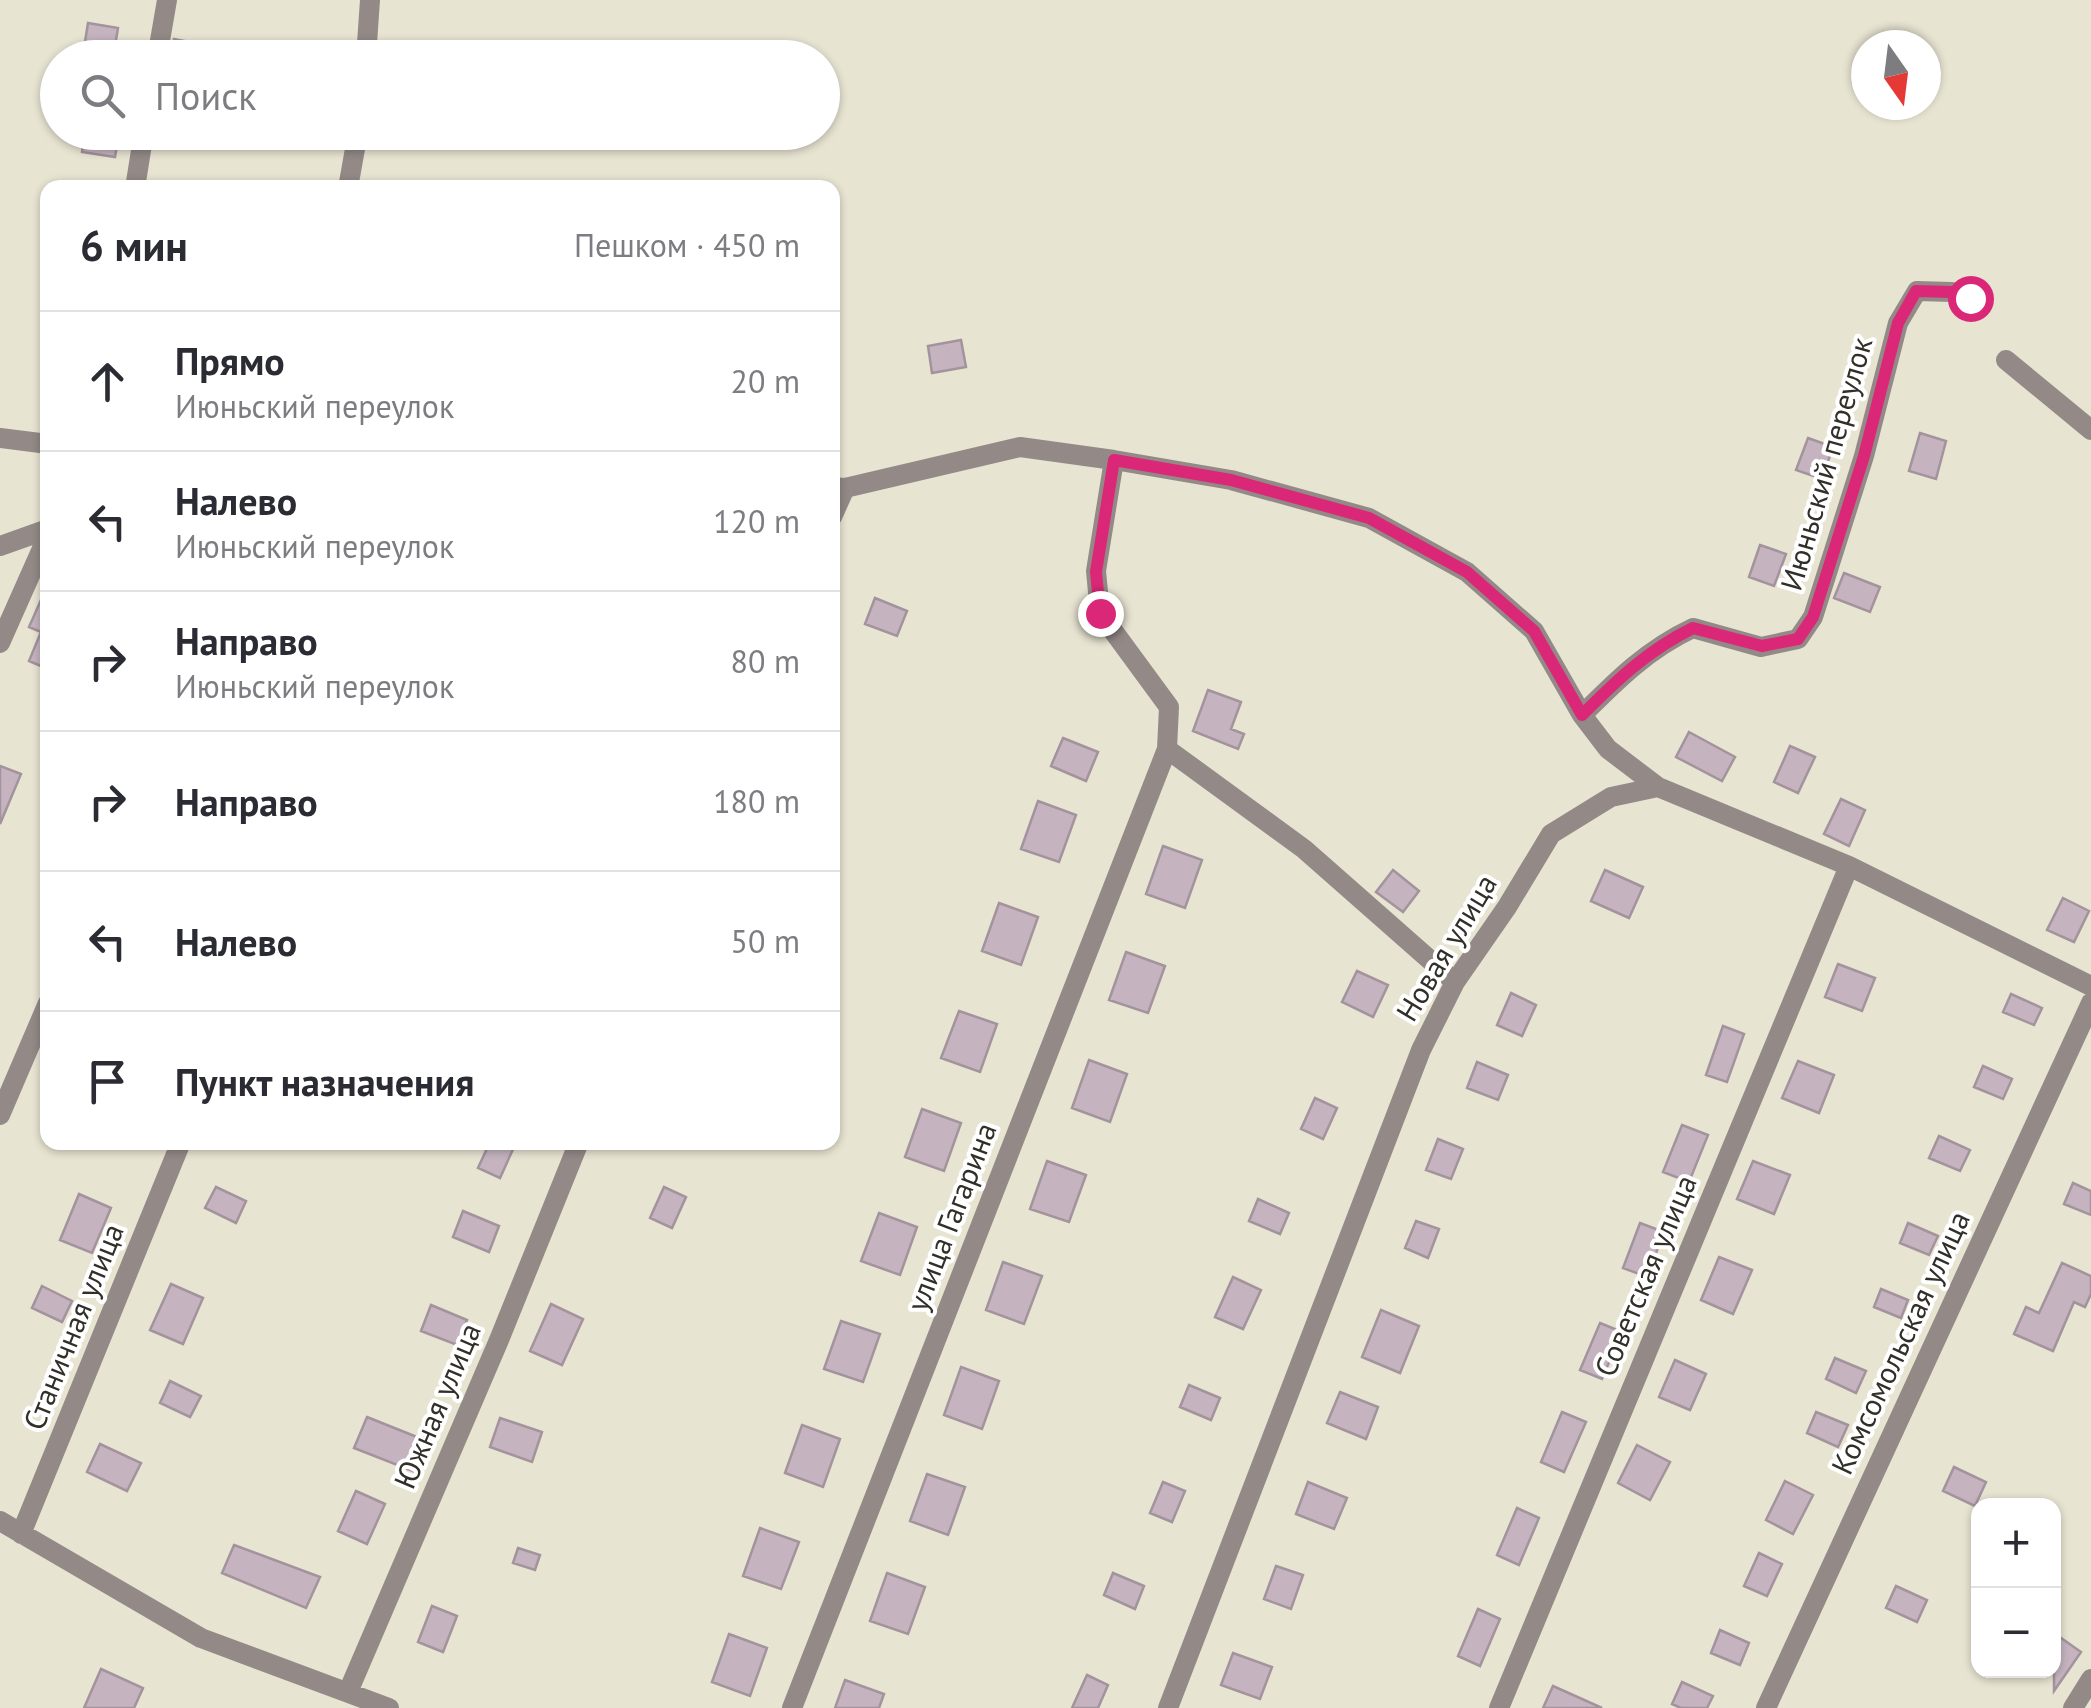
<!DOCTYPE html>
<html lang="ru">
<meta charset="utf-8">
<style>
:root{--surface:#fff;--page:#f2f2f3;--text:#2b2b33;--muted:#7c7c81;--line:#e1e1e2}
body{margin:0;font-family:"PT Sans",sans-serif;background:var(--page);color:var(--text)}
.controls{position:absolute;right:30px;bottom:30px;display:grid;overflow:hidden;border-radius:20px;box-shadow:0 2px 8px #0004}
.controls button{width:90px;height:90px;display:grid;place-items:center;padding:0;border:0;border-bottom:2px solid var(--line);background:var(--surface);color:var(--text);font:50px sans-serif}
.compass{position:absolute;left:1851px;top:30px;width:90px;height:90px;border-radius:50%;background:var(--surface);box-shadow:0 2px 8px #0004;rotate:166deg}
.stop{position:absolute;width:30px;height:30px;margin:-22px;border:8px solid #db2777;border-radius:50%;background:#fff}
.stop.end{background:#db2777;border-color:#fff;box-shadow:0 2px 10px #0008}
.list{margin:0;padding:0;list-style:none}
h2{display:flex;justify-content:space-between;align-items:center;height:130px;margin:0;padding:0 40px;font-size:42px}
h2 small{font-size:32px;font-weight:400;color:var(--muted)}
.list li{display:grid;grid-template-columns:65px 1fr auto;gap:30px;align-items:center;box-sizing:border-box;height:140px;padding:0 40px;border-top:2px solid var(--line)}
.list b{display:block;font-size:38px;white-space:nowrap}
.list p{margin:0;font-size:32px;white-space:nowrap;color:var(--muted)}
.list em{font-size:32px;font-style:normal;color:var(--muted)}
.icon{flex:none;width:55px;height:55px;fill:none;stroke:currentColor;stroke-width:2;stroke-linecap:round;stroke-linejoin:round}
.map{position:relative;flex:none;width:2091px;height:1708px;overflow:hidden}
.search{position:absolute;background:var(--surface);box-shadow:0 2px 8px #0004;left:40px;top:40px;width:800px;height:110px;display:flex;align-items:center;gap:25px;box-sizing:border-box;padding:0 35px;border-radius:55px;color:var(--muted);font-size:38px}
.panel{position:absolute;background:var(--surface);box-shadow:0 2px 8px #0004;left:40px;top:180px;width:800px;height:970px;border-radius:20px}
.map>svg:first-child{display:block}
.building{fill:#c5b4bf;stroke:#a3939d;stroke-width:2.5}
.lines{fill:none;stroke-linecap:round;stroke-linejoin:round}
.minor{stroke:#938a88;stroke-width:20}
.route{stroke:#db2777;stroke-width:12}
.labels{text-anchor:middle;stroke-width:8;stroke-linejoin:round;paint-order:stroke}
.street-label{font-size:30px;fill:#302f28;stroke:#fff}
</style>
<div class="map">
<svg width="2091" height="1708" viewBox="0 0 2091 1708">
<rect width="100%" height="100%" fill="#e8e4d2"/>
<!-- building -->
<path class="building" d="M88,23L118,28L114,52L84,48Z
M174,39L199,44L197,58H171Z
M85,132H119L115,157L82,152Z
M961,340L966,367L932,373L928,346Z
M1920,433L1946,441L1936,479L1909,471Z
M1808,438L1833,447L1822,479L1796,470Z
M1760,545L1786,554L1774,586L1749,577Z
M1844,573L1880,587L1870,612L1834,598Z
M48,584V669L29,661L41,632L29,627Z
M875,598L907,611L897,636L865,624Z
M1208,690L1241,702L1231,729L1244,734L1238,749L1193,731Z
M1689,732L1735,757L1722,781L1676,757Z
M1063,738L1098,752L1086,781L1051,766Z
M1790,746L1815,757L1798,793L1774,782Z
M0,766L21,774L0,824Z
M1841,799L1865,810L1849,846L1824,834Z
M1038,801L1076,815L1059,862L1021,849Z
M1163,846L1202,860L1185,908L1146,894Z
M1393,870L1419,891L1403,912L1376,892Z
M1605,870L1643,887L1629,918L1591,901Z
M2063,898L2089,911L2074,942L2047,930Z
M999,903L1038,917L1021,965L982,951Z
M1126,952L1165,966L1148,1013L1109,1000Z
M1838,964L1875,978L1862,1011L1825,997Z
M1357,971L1388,985L1373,1017L1342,1002Z
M1511,993L1536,1005L1522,1036L1497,1025Z
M2011,994L2042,1008L2034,1025L2003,1012Z
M959,1011L997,1024L980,1072L941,1058Z
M1723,1026L1744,1034L1727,1082L1706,1075Z
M1089,1060L1127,1074L1110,1122L1072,1108Z
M1798,1061L1834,1075L1819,1113L1782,1098Z
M1477,1062L1508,1075L1498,1100L1467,1088Z
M1983,1066L2012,1079L2003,1099L1974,1087Z
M1315,1098L1337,1108L1323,1139L1301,1129Z
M922,1109L961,1123L944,1171L905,1157Z
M1682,1125L1708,1135L1689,1182L1663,1172Z
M1939,1136L1970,1150L1960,1171L1929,1158Z
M1438,1139L1463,1149L1451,1179L1426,1170Z
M490,1142H503L514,1147L500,1178L478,1168Z
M1047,1161L1086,1175L1069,1222L1030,1209Z
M1753,1161L1790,1175L1774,1214L1737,1199Z
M2073,1183L2091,1191V1215L2064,1204Z
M216,1187L246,1201L236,1223L205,1208Z
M664,1187L686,1197L672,1228L650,1218Z
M79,1194L111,1208L92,1253L60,1240Z
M1258,1199L1289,1213L1280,1234L1249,1221Z
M463,1211L499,1226L489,1252L453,1237Z
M879,1213L917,1227L900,1275L861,1261Z
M1416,1221L1439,1229L1428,1258L1405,1248Z
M1640,1223L1664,1232L1647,1277L1623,1268Z
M1908,1223L1938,1236L1929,1255L1900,1243Z
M1719,1257L1752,1270L1733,1314L1701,1300Z
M1003,1262L1042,1276L1024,1324L986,1310Z
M2062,1263L2091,1276V1294L2085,1307L2074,1302L2053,1351L2014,1334L2026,1307L2039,1313Z
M1233,1277L1261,1290L1243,1329L1215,1317Z
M171,1284L203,1298L183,1344L150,1330Z
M42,1286L72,1301L62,1322L32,1308Z
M1881,1289L1908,1300L1901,1318L1874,1307Z
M551,1304L583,1319L562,1365L530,1351Z
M431,1305L467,1320L457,1345L421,1331Z
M1381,1310L1419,1326L1400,1373L1362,1357Z
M841,1321L880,1334L863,1382L824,1369Z
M1600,1323L1622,1332L1602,1379L1580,1370Z
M1835,1358L1866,1371L1856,1393L1826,1379Z
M1675,1360L1706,1374L1690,1410L1659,1397Z
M961,1367L999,1381L982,1429L944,1415Z
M170,1381L201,1396L190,1417L160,1403Z
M1189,1385L1220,1398L1211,1420L1180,1407Z
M1340,1392L1378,1407L1366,1439L1327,1423Z
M1562,1412L1586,1422L1564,1472L1541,1462Z
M1816,1412L1848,1425L1838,1447L1807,1433Z
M367,1417L427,1441L415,1472L354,1448Z
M500,1418L542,1432L532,1462L490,1447Z
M802,1425L840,1439L823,1487L785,1473Z
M100,1444L141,1463L127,1491L87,1472Z
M1637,1445L1670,1462L1650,1500L1618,1483Z
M1954,1467L1986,1482L1975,1506L1943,1491Z
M927,1474L965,1487L948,1535L910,1521Z
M1785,1481L1813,1495L1793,1534L1766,1520Z
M1163,1482L1185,1491L1172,1522L1150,1513Z
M1308,1482L1347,1498L1334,1529L1296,1514Z
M356,1491L385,1504L367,1544L338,1531Z
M1517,1508L1539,1518L1519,1565L1497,1555Z
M760,1528L799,1542L781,1589L743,1576Z
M234,1545L320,1577L306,1608L222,1573Z
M518,1548L540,1555L535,1570L513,1563Z
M1759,1553L1782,1564L1767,1596L1744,1586Z
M1276,1566L1303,1575L1291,1609L1264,1599Z
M887,1573L925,1587L908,1634L870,1621Z
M1113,1573L1144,1586L1135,1609L1104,1595Z
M1896,1586L1927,1600L1917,1622L1886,1608Z
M432,1606L457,1616L443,1652L418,1642Z
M1478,1609L1500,1619L1480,1666L1458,1656Z
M1720,1630L1749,1643L1740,1665L1711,1653Z
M2054,1633L2081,1652L2054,1691Z
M729,1634L767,1648L750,1696L712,1682Z
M1233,1653L1272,1667L1260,1699L1221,1685Z
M101,1669L143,1688L134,1708H84Z
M1087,1675L1108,1685L1098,1708H1072Z
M845,1680L884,1694L879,1708H835Z
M1682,1682L1713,1696L1707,1708H1681L1672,1704Z
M1553,1686L1602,1708H1543Z"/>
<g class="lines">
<!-- minor -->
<path class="minor" d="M157,58L167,0
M366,58L370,0
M135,188L144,132
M348,188L358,132
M2006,360L2091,430
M0,438L48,444
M1114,460L1231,480L1369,518L1467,572L1534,631L1582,715L1608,749L1658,787
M832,517L845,488
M0,546L48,529
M0,643L48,535
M1582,715C1617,680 1648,649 1693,628L1761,647L1798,639L1813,617L1864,456L1898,323L1917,291L1952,292L1970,298
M1167,749L1304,849L1455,982
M0,1115L48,1003
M0,1521L201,1638L389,1708
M21,1534L181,1142
M348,1692L499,1340L579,1142
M792,1708L1167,749L1169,707L1100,613L1096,571L1114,460L1020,447L845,488L832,487
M1168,1708L1421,1050L1455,982L1507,907L1551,834L1611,797L1658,787L1849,866L2091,986
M1499,1708L1849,866
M1766,1708L2091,1003
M2073,1708L2091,1679"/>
</g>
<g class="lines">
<!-- route -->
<path class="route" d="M1100,613L1096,572L1114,460L1231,480L1369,518L1467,572L1534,631L1582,715C1617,680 1648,650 1693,628L1762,646L1798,639L1813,617L1864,456L1898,323L1916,291L1952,292L1970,298"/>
</g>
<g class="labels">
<!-- street labels -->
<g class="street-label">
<text transform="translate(1827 464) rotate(-74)" y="10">Июньский переулок</text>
<text transform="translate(1447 948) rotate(-59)" y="10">Новая улица</text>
<text transform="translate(952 1217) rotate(-69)" y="10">улица Гагарина</text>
<text transform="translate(1646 1276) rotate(-67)" y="10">Советская улица</text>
<text transform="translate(74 1327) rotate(-68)" y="10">Станичная улица</text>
<text transform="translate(1901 1343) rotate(-65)" y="10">Комсомольская улица</text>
<text transform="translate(438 1406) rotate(-67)" y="10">Южная улица</text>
</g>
</g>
</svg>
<div class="controls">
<button>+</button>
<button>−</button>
</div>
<svg class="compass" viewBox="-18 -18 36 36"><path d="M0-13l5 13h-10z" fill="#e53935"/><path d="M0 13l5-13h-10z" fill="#7c7c81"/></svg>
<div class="stop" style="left:1970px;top:298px"></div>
<div class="stop end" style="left:1100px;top:613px"></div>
<div class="search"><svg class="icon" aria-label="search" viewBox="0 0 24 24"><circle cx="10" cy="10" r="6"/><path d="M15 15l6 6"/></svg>Поиск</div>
<section class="panel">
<h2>6 мин<small>Пешком · 450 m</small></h2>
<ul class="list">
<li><svg class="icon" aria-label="ahead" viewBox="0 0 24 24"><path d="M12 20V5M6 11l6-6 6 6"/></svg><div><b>Прямо</b><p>Июньский переулок</p></div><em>20 m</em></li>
<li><svg class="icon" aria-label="left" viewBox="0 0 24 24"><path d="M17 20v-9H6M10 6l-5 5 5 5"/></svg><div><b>Налево</b><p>Июньский переулок</p></div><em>120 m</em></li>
<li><svg class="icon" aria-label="right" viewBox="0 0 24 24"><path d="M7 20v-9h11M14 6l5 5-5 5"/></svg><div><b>Направо</b><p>Июньский переулок</p></div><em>80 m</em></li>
<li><svg class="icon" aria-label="right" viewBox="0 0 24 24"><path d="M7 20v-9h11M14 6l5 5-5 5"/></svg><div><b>Направо</b></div><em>180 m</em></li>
<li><svg class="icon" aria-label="left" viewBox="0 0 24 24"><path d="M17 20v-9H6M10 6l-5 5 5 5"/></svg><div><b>Налево</b></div><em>50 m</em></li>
<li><svg class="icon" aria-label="arrive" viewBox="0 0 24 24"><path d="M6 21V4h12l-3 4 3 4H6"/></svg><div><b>Пункт назначения</b></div></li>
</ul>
</section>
</div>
